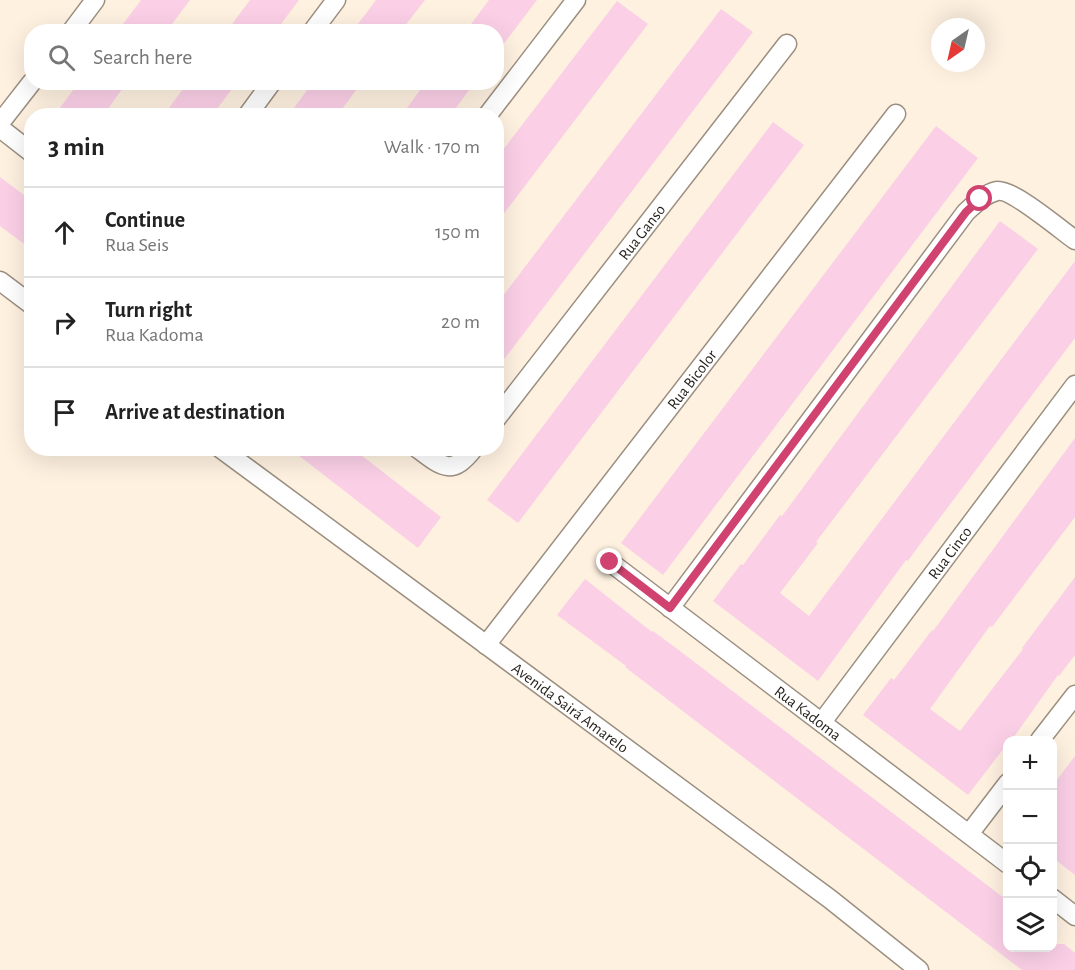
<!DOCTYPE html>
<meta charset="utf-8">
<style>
:root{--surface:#fff;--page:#f6f6f6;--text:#222;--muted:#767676;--line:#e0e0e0}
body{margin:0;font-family:"Alegreya Sans",sans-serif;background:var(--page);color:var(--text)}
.controls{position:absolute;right:18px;bottom:18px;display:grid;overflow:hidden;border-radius:12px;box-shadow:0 6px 24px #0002}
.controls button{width:54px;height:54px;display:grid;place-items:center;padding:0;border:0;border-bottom:2px solid var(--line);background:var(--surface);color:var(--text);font:30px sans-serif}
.compass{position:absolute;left:931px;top:18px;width:54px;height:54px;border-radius:50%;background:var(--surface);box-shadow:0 6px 24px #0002;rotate:214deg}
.stop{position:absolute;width:18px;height:18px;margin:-14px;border:4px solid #d04371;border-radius:50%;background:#fff}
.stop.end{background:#d04371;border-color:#fff;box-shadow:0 2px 6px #0008}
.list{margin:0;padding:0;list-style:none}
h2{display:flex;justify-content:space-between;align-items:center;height:78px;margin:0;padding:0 24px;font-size:26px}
h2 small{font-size:20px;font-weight:400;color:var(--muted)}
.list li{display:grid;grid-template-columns:39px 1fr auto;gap:18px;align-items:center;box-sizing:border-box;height:90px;padding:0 24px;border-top:2px solid var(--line)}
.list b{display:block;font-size:22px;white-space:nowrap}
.list p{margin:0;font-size:20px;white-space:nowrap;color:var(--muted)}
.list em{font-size:20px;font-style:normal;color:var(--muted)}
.icon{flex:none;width:33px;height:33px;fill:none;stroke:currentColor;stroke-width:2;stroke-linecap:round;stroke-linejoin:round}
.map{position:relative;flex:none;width:1075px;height:970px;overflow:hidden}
.search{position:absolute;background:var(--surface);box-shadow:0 6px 24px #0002;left:24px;top:24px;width:480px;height:66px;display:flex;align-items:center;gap:15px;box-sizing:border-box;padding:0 21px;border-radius:24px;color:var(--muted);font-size:22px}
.panel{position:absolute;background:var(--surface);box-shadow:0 6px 24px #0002;left:24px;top:108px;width:480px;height:348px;border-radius:24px}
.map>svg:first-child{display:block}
.building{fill:#fbd0e7}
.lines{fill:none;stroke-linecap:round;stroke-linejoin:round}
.street-casing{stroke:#9b8f80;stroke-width:21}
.street{stroke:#fff;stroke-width:18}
.route{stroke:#d04371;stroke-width:8}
.labels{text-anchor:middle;stroke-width:5;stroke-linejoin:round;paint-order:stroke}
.street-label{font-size:16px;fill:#231e19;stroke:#fff}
</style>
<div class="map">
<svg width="1075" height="970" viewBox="0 0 1075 970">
<rect width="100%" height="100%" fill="#fef1e0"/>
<!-- building -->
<path class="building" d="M141,0H190L166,32H117Z
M250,0H299L275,32H226Z
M376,0H425L400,32H352Z
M489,0H537L496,54V32H465Z
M617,1L648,24L496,224V159Z
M721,9L753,32L496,370V305Z
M79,82H127L103,116H54Z
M188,82H237L212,116H163Z
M313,82H362L337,116H288Z
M426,82H475L450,116H401Z
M773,122L804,145L518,523L487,500Z
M936,126L978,158L663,575L621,543Z
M0,177L32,201V250L0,226Z
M1000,221L1038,249L816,542L818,543L780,593L809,616L1075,261V338L918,547L908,561L906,560L818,681L713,601L741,564L743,565L780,515L782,516Z
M1075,438V517L992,627L990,626L930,709L960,731L1023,649L1022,648L1075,577V655L1059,676L1058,675L1011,741H1008V743L968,795L863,715L891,678L894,680L932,630L933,631Z
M289,448H352L441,517L418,548Z
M585,579L652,632L653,631L676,648L1008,901V948H1055L1057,944H1064L1075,953V970H1022L625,667L626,666L557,615Z
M1075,756V875L1053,858V785Z"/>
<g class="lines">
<defs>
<g id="street">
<path d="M71,32L95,0"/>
<path d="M312,32L336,0"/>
<path d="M247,116L272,82"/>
<path d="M487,116L576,0"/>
<path d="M0,123L32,82"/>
<path d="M0,128L32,153"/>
<path d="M0,281L32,305"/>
<path id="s1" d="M496,419L787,44"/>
<path id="s2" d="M220,448L830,899L919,970"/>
<path d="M417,448C442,467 452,477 474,448"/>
<path id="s3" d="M610,562L1008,864"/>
<path d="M670,608L966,212C975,204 984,194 997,191C1011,188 1061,230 1075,240"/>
<path id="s4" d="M486,645L896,114"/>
<path id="s5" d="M822,722L1075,385"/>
<path d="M1040,740L1075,695"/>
<path d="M969,834L1008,783"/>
<path d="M1052,898L1075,916"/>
</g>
</defs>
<!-- street casing -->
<use href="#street" class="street-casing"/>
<!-- street -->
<use href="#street" class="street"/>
</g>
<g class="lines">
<!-- route -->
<path class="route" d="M610,562L670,608L966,212L980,199"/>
</g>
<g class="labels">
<!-- street labels -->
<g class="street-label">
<text dy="6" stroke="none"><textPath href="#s1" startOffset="237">Rua Ganso</textPath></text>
<text dy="6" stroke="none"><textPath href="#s4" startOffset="336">Rua Bicolor</textPath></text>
<text dy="6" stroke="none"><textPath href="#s5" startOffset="212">Rua Cinco</textPath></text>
<text dy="6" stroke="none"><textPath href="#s2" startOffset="436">Avenida Sairá Amarelo</textPath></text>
<text dy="6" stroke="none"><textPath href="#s3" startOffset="249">Rua Kadoma</textPath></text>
</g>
</g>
</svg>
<div class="controls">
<button>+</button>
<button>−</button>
<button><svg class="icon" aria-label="locate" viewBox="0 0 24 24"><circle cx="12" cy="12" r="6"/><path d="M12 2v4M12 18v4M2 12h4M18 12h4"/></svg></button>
<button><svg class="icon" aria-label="layers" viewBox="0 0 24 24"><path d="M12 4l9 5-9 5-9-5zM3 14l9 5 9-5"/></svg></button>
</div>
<svg class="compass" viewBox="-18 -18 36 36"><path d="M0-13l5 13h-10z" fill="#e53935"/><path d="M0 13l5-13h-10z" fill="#767676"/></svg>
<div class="stop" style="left:980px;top:199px"></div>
<div class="stop end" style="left:610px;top:562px"></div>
<div class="search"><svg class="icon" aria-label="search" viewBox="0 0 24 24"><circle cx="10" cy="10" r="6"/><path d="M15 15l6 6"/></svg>Search here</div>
<section class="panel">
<h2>3 min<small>Walk · 170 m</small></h2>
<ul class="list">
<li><svg class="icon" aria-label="ahead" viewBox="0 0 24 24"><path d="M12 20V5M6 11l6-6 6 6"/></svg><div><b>Continue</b><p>Rua Seis</p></div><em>150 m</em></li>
<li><svg class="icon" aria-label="right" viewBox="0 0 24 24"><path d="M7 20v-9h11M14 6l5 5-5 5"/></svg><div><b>Turn right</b><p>Rua Kadoma</p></div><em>20 m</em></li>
<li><svg class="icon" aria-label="arrive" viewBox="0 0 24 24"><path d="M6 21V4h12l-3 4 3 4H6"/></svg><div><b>Arrive at destination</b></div></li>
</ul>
</section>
</div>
